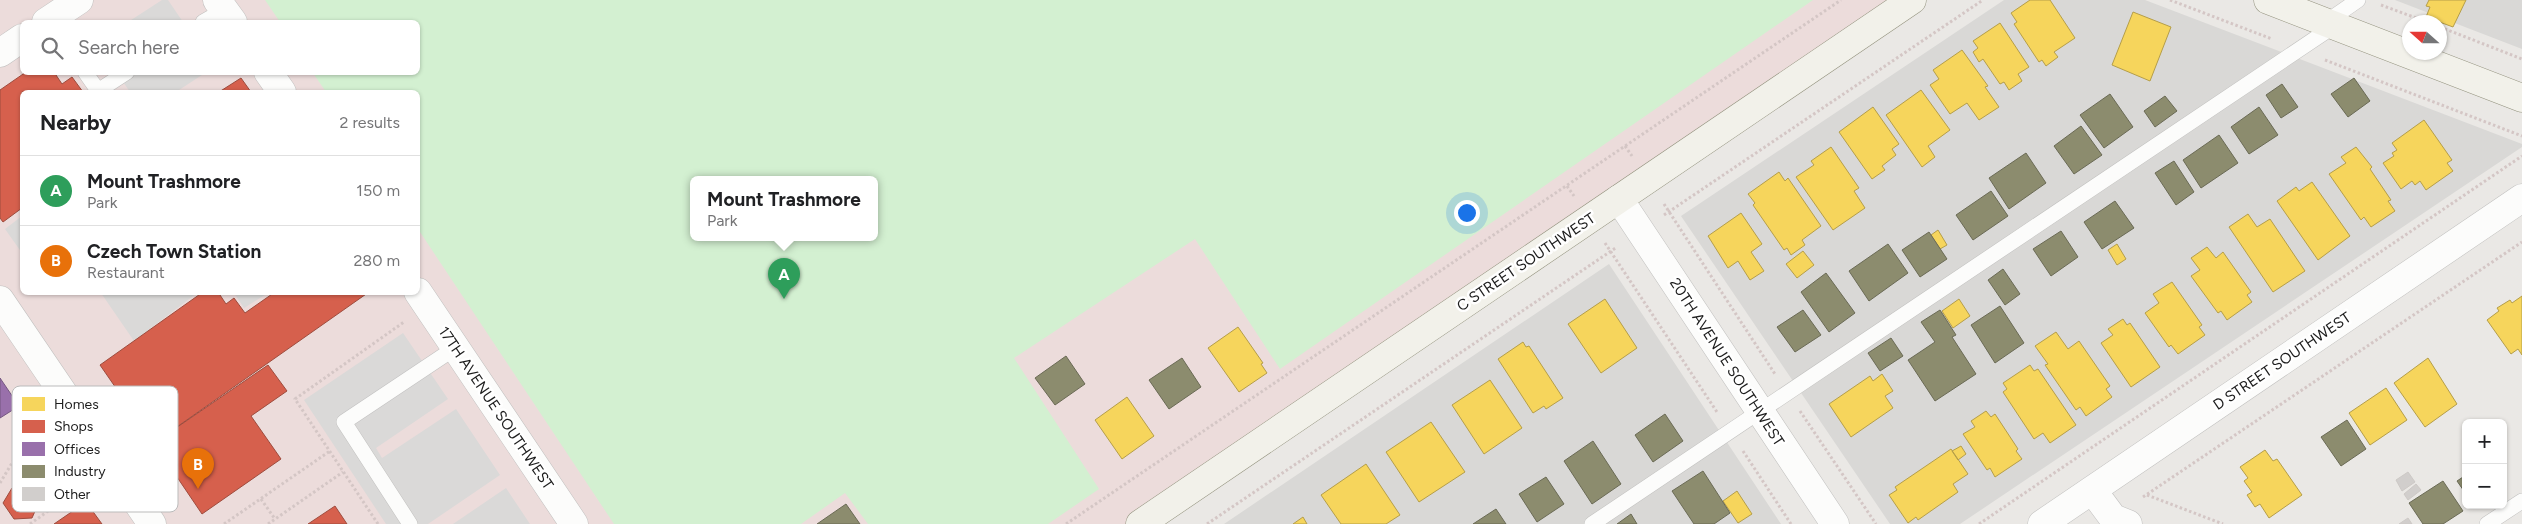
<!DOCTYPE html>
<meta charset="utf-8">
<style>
:root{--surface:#fff;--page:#f2f2f2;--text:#202124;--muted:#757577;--line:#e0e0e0;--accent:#1a73e8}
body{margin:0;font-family:Figtree,sans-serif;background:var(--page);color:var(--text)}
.controls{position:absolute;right:15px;bottom:15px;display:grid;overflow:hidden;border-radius:8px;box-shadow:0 1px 4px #0004}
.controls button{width:45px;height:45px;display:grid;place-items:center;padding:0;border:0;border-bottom:1px solid var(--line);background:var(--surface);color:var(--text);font:25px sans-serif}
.compass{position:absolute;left:2402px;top:15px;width:45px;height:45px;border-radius:50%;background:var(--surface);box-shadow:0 1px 4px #0004;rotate:291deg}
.you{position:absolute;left:1466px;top:212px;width:18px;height:18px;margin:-12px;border:4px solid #fff;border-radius:50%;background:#1a73e8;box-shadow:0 0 0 8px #1a73e833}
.badge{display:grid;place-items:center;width:32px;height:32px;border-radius:50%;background:var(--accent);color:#fff;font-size:16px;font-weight:700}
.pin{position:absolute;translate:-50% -41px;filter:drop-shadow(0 1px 2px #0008)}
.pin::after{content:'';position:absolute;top:26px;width:18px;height:15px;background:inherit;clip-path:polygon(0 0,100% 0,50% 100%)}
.popup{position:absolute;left:690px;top:176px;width:188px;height:65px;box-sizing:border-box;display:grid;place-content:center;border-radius:8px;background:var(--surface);filter:drop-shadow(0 1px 4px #0005);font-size:16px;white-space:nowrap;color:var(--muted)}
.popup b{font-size:19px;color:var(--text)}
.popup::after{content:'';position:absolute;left:50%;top:100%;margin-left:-10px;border:10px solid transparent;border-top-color:var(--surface)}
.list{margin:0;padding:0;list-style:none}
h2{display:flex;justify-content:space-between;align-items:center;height:65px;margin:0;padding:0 20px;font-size:21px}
h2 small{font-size:16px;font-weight:400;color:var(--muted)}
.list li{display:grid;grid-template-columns:32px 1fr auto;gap:15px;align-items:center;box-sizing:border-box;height:70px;padding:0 20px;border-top:1px solid var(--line)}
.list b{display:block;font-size:19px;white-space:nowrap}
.list p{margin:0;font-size:16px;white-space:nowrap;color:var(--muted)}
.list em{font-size:16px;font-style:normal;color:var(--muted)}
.icon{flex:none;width:28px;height:28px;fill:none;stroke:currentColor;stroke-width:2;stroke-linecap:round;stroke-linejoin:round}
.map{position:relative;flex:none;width:2522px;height:524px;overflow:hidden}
.search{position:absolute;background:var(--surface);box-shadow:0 1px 4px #0004;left:20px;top:20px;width:400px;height:55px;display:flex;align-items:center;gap:12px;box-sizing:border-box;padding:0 18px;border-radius:8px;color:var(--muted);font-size:19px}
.panel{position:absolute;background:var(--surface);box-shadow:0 1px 4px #0004;left:20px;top:90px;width:400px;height:205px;border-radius:8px}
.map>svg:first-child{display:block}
.residential{fill:#d9d8d6}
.commercial{fill:#ecdcdb;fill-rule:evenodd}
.park{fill:#d3f0d1;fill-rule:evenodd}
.parking{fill:#dad9d8}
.homes{fill:#f6d55c;stroke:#b59e49}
.shops{fill:#d6604d;stroke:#9e4c3e}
.offices{fill:#9970ab;stroke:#745780}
.industry{fill:#8c8c6e;stroke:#6a6a55}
.building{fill:#d1cecc;stroke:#cdc9c6}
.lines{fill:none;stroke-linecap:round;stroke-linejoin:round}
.service-casing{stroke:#c1c0bf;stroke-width:16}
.minor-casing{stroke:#c1c0bf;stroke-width:29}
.secondary-casing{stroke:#93927e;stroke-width:29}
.path{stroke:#d4c6c5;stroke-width:3;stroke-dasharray:2.5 2.5;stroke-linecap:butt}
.service{stroke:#fcfcfb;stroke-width:15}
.minor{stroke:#fcfcfb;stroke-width:28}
.secondary{stroke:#f2f1ea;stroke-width:28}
.labels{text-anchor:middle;stroke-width:5;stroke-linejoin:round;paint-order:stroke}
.street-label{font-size:15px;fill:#1c1c1c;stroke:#fff}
.key{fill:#fff;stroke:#bbb;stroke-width:1}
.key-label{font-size:14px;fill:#1c1c1c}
</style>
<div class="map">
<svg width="2522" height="524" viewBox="0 0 2522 524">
<rect width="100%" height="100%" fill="#eae8e5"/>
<!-- residential -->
<path class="residential" d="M2004,0H2145L2522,144V147L1960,524H1890L1681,216Z
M2395,0H2522V49Z
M1609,264L1781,524H1224Z"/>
<!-- commercial -->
<path class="commercial" d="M0,0H1912L1138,524H0ZM22,22H418V72H22ZM22,92H418V292H22ZM694,180H874V238H694Z"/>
<!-- park -->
<path class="park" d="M265,0H1813L1280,369L1195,239L1014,358L1099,489L1048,524H868L845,493L801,524H614L418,229V92H326L313,73L418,72V22H280ZM694,180H874V238H694Z"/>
<!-- parking -->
<path class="parking" d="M162,0H168L183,22H128Z
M117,73H205L176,92H130Z
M22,216V253L5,229Z
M101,293H197L134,341Z
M234,293H268L244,308Z
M403,333L448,399L376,448L382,458L456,409L500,475L428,524H386L304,400Z
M506,488L530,524H453Z"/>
<!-- homes -->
<path class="homes" d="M2030,0H2050L2075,38L2054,52L2058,57L2046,66L2042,60L2039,62L2014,24L2017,22L2011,13Z
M2429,0H2466L2453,27L2426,17L2430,7L2426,6Z
M2133,12L2171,27L2150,81L2112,65Z
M2000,23L2029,67L2018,74L2022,81L2009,90L2004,82L2000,84L1983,59L1979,62L1973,52L1978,48L1973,41Z
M1962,50L1988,86L1985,87L1999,107L1979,120L1967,103L1950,114L1930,85L1939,79L1933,70Z
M1921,90L1950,130L1928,146L1935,157L1922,167L1886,115Z
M1873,107L1899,144L1892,149L1896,155L1882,166L1885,170L1872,179L1839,132Z
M2424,120L2452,160L2447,163L2453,171L2426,190L2420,181L2415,185L2412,181L2401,189L2383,163L2394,156L2392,153L2397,150L2392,143Z
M1831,147L1859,188L1854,191L1865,208L1833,230L1796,177L1814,165L1811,161Z
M2356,147L2372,167L2370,169L2391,200L2388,201L2395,211L2371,227L2364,217L2361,220L2329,174L2346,163L2341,157Z
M1779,172L1785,181L1788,178L1821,226L1802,240L1805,245L1791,255L1787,248L1784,250L1753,205L1755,203L1748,194Z
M2312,182L2350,236L2318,260L2277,201L2296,187L2299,191Z
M1741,213L1762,244L1751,252L1764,271L1750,280L1738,261L1728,268L1708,236Z
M2248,214L2257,227L2270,219L2305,271L2273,292L2229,227Z
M1938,230L1947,245L1940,249L1931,235Z
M2117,244L2126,259L2117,265L2108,250Z
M2207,247L2216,258L2223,252L2251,292L2247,295L2252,302L2227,320L2221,311L2218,313L2191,276L2200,270L2191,258Z
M1803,251L1814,265L1797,278L1786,264Z
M2172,282L2202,325L2199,327L2205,335L2178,354L2171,345L2169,347L2145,313L2159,303L2153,294Z
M2522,296V355L2518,349L2511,354L2487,320L2499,311L2497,308L2510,300L2512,303Z
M1605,299L1637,348L1601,373L1568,324Z
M1959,299L1970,316L1953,328L1942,311Z
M2123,319L2127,325L2130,323L2160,367L2131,387L2101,343L2113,335L2108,329Z
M1238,327L1263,363L1261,364L1267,373L1239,392L1208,348Z
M2056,332L2068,349L2079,341L2110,386L2106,389L2112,397L2086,416L2080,407L2076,410L2045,365L2048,364L2035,346Z
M1523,342L1526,347L1529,346L1563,398L1546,409L1544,406L1533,413L1498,359Z
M2428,358L2457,404L2425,427L2394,383Z
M2030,365L2034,371L2038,369L2076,425L2050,443L2043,433L2034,439L2003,392L2007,389L2003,383Z
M1882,374L1893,391L1885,396L1893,408L1851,437L1829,404L1870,376L1873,381Z
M1490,380L1522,428L1484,454L1452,405Z
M2386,388L2407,420L2370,445L2349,413Z
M1127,397L1154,436L1122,459L1095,420Z
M1986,411L1991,417L1995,414L2018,449L2016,451L2022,459L1995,477L1990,468L1987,470L1963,434L1975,427L1971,421Z
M1431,422L1465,472L1419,502L1386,452Z
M1961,446L1966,454L1958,460L1952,451Z
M1951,449L1968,474L1953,484L1958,492L1918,520L1916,517L1908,523L1889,495L1897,490L1895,487Z
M2265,450L2273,461L2277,459L2302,495L2269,518L2260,504L2255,507L2247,495L2252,492L2244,481L2248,478L2240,467Z
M1366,464L1400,515L1386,524H1341L1321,495Z
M1737,491L1752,514L1738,523L1723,501Z
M1303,517L1307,524H1293Z"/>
<!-- shops -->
<path class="shops" d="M26,72H54L62,84L72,77L83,92H22V208L3,222L0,218V90Z
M241,78L251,92H219Z
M203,292H218L226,304L234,298L245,313L275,292H369L154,443L100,365Z
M268,365L287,391L251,416L281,459L202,514L154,443Z
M29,487L39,502L32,518L14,519L3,503L12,488Z
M86,502L102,524H54Z
M335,506L347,524H308Z"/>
<!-- offices -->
<path class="offices" d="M0,378L19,406L0,418Z"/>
<!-- industry -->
<path class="industry" d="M2354,78L2370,101L2348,117L2331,94Z
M2282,84L2298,107L2281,118L2266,95Z
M2110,94L2133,127L2104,148L2080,115Z
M2165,96L2177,111L2155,127L2144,111Z
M2259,107L2278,135L2249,154L2231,127Z
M2081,126L2102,155L2074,174L2054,146Z
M2219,135L2238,163L2201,188L2183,160Z
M2026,153L2046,183L2009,209L1989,178Z
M2174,161L2194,192L2176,205L2155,173Z
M1991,191L2008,216L1973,240L1956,215Z
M2115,201L2134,228L2102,249L2084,222Z
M2061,231L2078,257L2051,276L2033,249Z
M1929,232L1947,259L1920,277L1902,250Z
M1888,244L1908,273L1869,301L1849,271Z
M2003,269L2020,294L2005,305L1988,280Z
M1826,273L1855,313L1829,332L1801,292Z
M2000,306L2024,343L1995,363L1971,325Z
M1803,310L1821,335L1795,352L1777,327Z
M1940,310L1956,335L1952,337L1976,374L1935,401L1908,360L1935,342L1921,322Z
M1891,338L1903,356L1880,371L1868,353Z
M1066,356L1085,384L1055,405L1035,378Z
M1182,358L1201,387L1169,409L1149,380Z
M1665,414L1683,441L1653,462L1635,435Z
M2347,420L2366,449L2341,466L2321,437Z
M1593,441L1621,484L1592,504L1564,461Z
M1703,471L1730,513L1714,524H1694L1672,491Z
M2466,475V494L2457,481Z
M1546,477L1564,504L1537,522L1519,494Z
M2443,481L2463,511L2443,524H2423L2409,503Z
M846,504L860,524H817Z
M1496,509L1506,524H1473Z
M1631,514L1637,524H1617Z"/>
<!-- building -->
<path class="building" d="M2408,472L2415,482L2402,491L2396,480Z
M2416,484L2421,490L2408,500L2404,494Z
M2408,518L2412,524H2399Z"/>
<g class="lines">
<defs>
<path id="service" d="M203,22L224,10
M2325,23L2358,0
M85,72L99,92
M98,91L127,72
M410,524L344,422L455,348
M1592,524L2334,26
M2487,524L2522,501"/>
<path id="minor" d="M217,0L233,22
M46,22L79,0
M0,53L22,38
M268,72L282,92
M1619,199L1835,524
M418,292L574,524
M0,300L152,524
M2093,491L2113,518L2128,524
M2042,524L2522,198"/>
<path id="secondary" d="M2268,0L2522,98
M1140,524L1912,0"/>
</defs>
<!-- service casing -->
<use href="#service" class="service-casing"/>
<!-- minor casing -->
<use href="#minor" class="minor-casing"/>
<!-- secondary casing -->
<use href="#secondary" class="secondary-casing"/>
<!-- path -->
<path class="path" d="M2170,0L2272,39
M2381,5L2427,22
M2440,27L2522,59
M2325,60L2522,136
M1625,146L1632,156
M1567,186L1574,196
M1664,204L1775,374
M1664,215L1983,0
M1605,243L1717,412
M1800,411L1876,524
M1743,451L1791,524
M0,483L15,458L47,433
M2147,495L2223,524
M2143,497L2522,242
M261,499L275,519
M30,524L83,486
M224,524L330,451
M268,524L343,472
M378,524L295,399L404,322
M1066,524L1841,0
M1207,524L1617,247
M1979,524L2522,156"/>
<!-- service -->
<use href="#service" class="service"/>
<!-- minor -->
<use href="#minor" class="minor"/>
<!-- secondary -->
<use href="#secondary" class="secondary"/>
</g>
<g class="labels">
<!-- street labels -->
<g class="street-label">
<text transform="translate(1526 262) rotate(-34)" y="5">C STREET SOUTHWEST</text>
<text transform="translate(2282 361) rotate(-34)" y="5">D STREET SOUTHWEST</text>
<text transform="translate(1727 362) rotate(57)" y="5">20TH AVENUE SOUTHWEST</text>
<text transform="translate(496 408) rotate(56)" y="5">17TH AVENUE SOUTHWEST</text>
</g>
</g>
<!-- legend -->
<rect x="12" y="386" width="166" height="126" rx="8" class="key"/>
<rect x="22" y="397" width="23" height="14" fill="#f6d55c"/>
<rect x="22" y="420" width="23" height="13" fill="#d6604d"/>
<rect x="22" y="442" width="23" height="14" fill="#9970ab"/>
<rect x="22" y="465" width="23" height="13" fill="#8c8c6e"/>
<rect x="22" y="487" width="23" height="14" fill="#d1cecc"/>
<g class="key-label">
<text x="54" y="409">Homes</text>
<text x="54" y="431">Shops</text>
<text x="54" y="454">Offices</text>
<text x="54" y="476">Industry</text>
<text x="54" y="499">Other</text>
</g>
</svg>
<div class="controls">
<button>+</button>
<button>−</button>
</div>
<svg class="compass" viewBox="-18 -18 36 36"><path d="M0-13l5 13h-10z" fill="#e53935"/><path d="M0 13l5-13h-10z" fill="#757577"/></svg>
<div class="you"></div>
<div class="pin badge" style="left:784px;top:299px;background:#2e9e5b">A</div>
<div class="popup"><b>Mount Trashmore</b>Park</div>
<div class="pin badge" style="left:198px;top:489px;background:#e8710a">B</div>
<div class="search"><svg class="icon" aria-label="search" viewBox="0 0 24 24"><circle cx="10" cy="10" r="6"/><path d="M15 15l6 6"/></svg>Search here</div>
<section class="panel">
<h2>Nearby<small>2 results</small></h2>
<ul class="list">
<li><span class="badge" style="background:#2e9e5b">A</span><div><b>Mount Trashmore</b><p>Park</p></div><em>150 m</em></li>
<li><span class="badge" style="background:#e8710a">B</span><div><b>Czech Town Station</b><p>Restaurant</p></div><em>280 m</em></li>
</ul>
</section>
</div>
